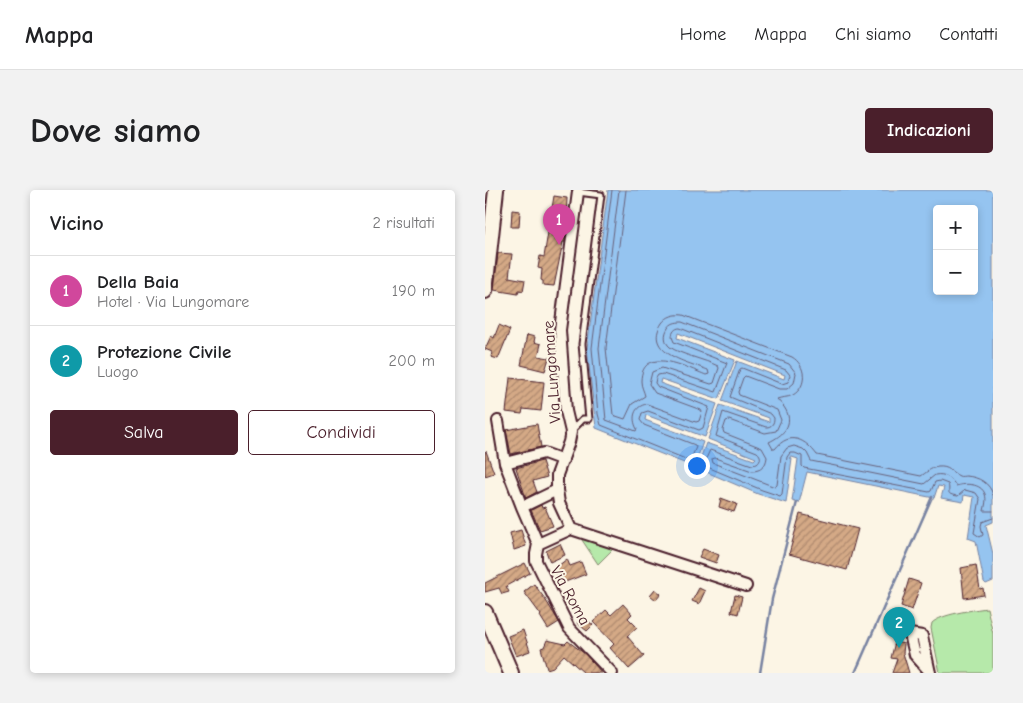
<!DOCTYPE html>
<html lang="it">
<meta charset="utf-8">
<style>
:root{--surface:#fff;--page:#f2f2f2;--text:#202124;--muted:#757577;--line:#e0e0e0;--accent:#4a1f2b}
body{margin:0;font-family:"Comic Neue",sans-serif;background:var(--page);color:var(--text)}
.controls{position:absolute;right:15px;top:15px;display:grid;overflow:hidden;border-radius:5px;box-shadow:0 2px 8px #0003}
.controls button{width:45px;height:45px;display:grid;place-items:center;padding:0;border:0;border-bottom:1px solid var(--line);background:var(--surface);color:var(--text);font:25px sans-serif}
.you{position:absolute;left:211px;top:275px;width:18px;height:18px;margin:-12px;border:4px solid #fff;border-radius:50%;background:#1a73e8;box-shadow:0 0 0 8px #1a73e833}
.badge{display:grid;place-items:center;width:32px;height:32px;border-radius:50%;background:var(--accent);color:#fff;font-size:16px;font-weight:700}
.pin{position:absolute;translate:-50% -41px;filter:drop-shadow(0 1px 2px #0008)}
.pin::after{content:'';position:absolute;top:26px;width:18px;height:15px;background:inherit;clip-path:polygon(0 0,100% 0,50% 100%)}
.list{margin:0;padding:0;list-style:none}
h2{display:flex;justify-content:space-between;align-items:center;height:65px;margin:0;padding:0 20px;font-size:21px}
h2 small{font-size:16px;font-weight:400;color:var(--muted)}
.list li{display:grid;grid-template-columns:32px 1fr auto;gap:15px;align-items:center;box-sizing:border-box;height:70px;padding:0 20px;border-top:1px solid var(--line)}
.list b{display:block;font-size:19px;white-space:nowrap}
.list p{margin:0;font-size:16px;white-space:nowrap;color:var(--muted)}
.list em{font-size:16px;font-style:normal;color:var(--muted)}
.actions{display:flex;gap:10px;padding:15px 20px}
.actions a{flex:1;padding:11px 0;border:1px solid var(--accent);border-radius:5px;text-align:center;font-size:18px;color:var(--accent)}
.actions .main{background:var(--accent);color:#fff}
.map{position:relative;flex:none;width:508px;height:483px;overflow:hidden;border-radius:5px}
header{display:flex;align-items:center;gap:30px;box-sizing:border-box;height:70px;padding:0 25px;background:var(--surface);border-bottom:1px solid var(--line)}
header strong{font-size:24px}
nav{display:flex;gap:28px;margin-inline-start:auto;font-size:18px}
.intro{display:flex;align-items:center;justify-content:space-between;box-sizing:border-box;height:120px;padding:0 30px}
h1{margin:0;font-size:35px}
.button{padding:12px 22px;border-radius:5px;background:var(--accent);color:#fff;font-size:18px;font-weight:700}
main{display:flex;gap:30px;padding:0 30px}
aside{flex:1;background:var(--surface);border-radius:5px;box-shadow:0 2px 8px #0003}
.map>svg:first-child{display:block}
.green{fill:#b6e9aa;stroke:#80846a}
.water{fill:#95c4f0;stroke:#7782a1;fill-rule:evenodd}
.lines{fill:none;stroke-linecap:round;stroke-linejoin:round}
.shore{stroke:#68617a;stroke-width:1}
.stream{stroke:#7782a1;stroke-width:2.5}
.building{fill:url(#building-hatch);stroke:#4a1f2b}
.service-casing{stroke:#4a1f2b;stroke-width:9}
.minor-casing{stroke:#4a1f2b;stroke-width:14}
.secondary-casing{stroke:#4a1f2b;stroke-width:18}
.service{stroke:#fcf5e5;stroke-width:5}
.minor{stroke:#fcf5e5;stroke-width:10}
.secondary{stroke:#fcf5e5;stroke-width:14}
.labels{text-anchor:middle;stroke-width:4;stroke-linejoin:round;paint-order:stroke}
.street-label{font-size:16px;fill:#4a1f2b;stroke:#fcf5e5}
</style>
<header>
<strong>Mappa</strong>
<nav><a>Home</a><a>Mappa</a><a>Chi siamo</a><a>Contatti</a></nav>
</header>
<div class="intro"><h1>Dove siamo</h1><a class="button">Indicazioni</a></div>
<main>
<aside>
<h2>Vicino<small>2 risultati</small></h2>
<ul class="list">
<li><span class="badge" style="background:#d1479c">1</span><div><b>Della Baia</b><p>Hotel · Via Lungomare</p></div><em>190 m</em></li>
<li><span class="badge" style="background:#0f9aa8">2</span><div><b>Protezione Civile</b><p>Luogo</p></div><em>200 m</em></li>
</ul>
<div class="actions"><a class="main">Salva</a><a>Condividi</a></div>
</aside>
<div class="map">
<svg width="508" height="483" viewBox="0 0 508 483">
<defs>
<pattern id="building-hatch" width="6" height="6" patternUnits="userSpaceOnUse" patternTransform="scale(1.25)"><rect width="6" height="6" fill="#d4a986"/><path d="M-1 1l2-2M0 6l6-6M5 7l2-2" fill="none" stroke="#ae896e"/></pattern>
</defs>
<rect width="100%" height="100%" fill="#fcf5e5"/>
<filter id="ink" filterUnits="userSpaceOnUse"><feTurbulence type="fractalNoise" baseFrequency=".02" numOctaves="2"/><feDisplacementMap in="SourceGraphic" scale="10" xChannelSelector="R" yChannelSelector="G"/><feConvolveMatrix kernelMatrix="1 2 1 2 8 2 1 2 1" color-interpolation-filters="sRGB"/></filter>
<g filter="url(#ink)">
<!-- green -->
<path class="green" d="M95,347L129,358L113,374Z
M502,418L508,444V483H455L446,438L447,433C456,424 488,420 502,418Z"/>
<!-- water -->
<path class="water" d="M123,0H508V332L501,335L508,364V391L501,394L499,392L491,351L483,348L489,307L479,305L478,312L456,308L459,297L453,296L449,308L322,282L314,313L307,311L313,269L307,267L305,268L307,269L301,313L273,304L212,278L221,253L269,270L271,268L223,249L235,215L284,232V228L237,211L252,171L299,189L300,185L193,143L192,148L250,170L234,209L176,189L175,193L232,214L220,247L161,225L160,230L218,252L209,277L111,238L102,158ZM452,19H489V101H452Z"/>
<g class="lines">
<!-- shore -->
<path class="shore" d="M127,0L107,158L113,224L116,235L203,270L206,269L211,257L210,255L159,235L155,230L157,223L163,221L214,240L218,238L224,217L173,197L170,193L171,188L173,185L178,184L231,202L242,173L189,152L187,147C187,142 190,138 195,138L301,180L305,185L303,192L297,194L257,178L255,179L245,207L286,224L289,228C289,233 287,237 281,237L238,222L231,246L272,262C277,266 276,271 272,274L267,275L225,260L219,273L220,276L277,300L295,306L297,304L302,267L305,263H310L317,266V276L319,278L444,302L446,301L450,292L455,291L463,294C466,302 459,304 473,306L480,300L491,303L495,309L489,343L495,347L498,345L496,336L497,332L508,328
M134,0L114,158L121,230L151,241L152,239C146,228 149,216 162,214L211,232L214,231L217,222L216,220L170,203L164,194L167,182L177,178L226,194L229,193L234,178L233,176C221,170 194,164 185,157C179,152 179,144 183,138C186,133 191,132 197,132L304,174L311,183L309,193L302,199H294L260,186L258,188L253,202L254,205L292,220L296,230L291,241L280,243L244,230L241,231L238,240L239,243L277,258L282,267C281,276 276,281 267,281L230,268L227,269L228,273L290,297L292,295L296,266L302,258L309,256L318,259L322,263L326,271L439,294L450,285C460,283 466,288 471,296C480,293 496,293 500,304C502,310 500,316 499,321H508
M141,0L121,158L128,225L140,229L147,214L160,206C159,201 156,197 156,191C157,154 203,178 221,185L224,184L223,180C205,173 157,163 177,133C182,126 190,124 198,125L307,167C321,175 323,196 308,205C302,208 297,207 292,209C294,212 297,214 299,217C311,234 297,246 284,252L288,259H290C305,240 321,250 332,265L436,286C441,283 445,278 453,277C464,276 466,282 474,286C475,287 480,286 481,286C494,287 505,293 508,305"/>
<!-- stream -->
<path class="stream" d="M275,483L287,409L312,312
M370,483L447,307"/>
</g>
<!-- building -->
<path class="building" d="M69,6L82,8L80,52H78L69,96L58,95V91L56,90L57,79L53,78L55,66L59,67Z
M27,20L35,21L34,37H26Z
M13,63L27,64L24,87L40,90L38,101L34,100L33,104L9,100Z
M14,135L25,140L13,169L6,167L7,162L0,159L6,146L9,148Z
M42,145L50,147L49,152L56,154L53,166L64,168L60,181L36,175Z
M25,188L59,192L56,221L38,219L37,224L21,222Z
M52,234L56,257L26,264L21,240Z
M1,261L9,283L0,286V262Z
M57,271L62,287L48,291L52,302L41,308L31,278Z
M236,308L252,314L249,322L234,317Z
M56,315L57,318L60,317L68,336L55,340L46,320Z
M315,324L373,339L362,380L304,364Z
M36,340L41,356L29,360L25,343Z
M75,354L80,365L65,372L61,361Z
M218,359L234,365L231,373L214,367Z
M82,369L85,376L96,372L101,384L75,394L69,379Z
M40,373L45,383L21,396L24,402L17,404L14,398L0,402V393Z
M491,375L495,399L498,398L499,405L479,408L476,378Z
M424,389L436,393L427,420L416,416Z
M49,394L60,409L74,432L63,439L55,426L56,425L39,402Z
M214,398L220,401L214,414L207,411Z
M170,399L176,404L171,410L165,405Z
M250,405L257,407L253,424L246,422Z
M138,414L147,424L143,428L152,437L142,446L159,466L144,479L125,458L129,454L108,432L121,420L126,425Z
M98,427L108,435L102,441L92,433Z
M38,440L45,461L31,466L23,446Z
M62,450L80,454L83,451L100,464L117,483H99L79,465L68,477L62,479L56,458L59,457Z
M410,452L419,454L418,463L424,483H407L412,469L406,468Z"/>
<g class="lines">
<defs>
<path id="service" d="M86,241L98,229H104L97,154L116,5L93,2"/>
<path id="minor" d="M13,231L20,273L37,317L53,354
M20,273L59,263L78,270
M37,317L72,300
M86,339L74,313L72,300V285L84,252L86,242L81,221L75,140L93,2
M445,482L430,465L425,444L437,446L445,483
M127,483L84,438L51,371V364L53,354L86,339L261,396"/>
<path id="secondary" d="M0,101L11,0
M0,422L26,483"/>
</defs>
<!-- service casing -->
<use href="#service" class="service-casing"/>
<!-- minor casing -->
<use href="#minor" class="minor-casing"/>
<!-- secondary casing -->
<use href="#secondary" class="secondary-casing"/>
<!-- service -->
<use href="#service" class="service"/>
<!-- minor -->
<use href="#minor" class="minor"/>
<!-- secondary -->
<use href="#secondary" class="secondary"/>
</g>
</g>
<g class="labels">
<!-- street labels -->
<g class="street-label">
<text transform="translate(66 182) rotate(-94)" y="6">Via Lungomare</text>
<text transform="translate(86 405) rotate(61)" y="6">Via Roma</text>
</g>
</g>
</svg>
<div class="controls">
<button>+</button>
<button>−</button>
</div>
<div class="you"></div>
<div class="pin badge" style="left:74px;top:55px;background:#d1479c">1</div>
<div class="pin badge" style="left:414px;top:458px;background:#0f9aa8">2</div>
</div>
</main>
